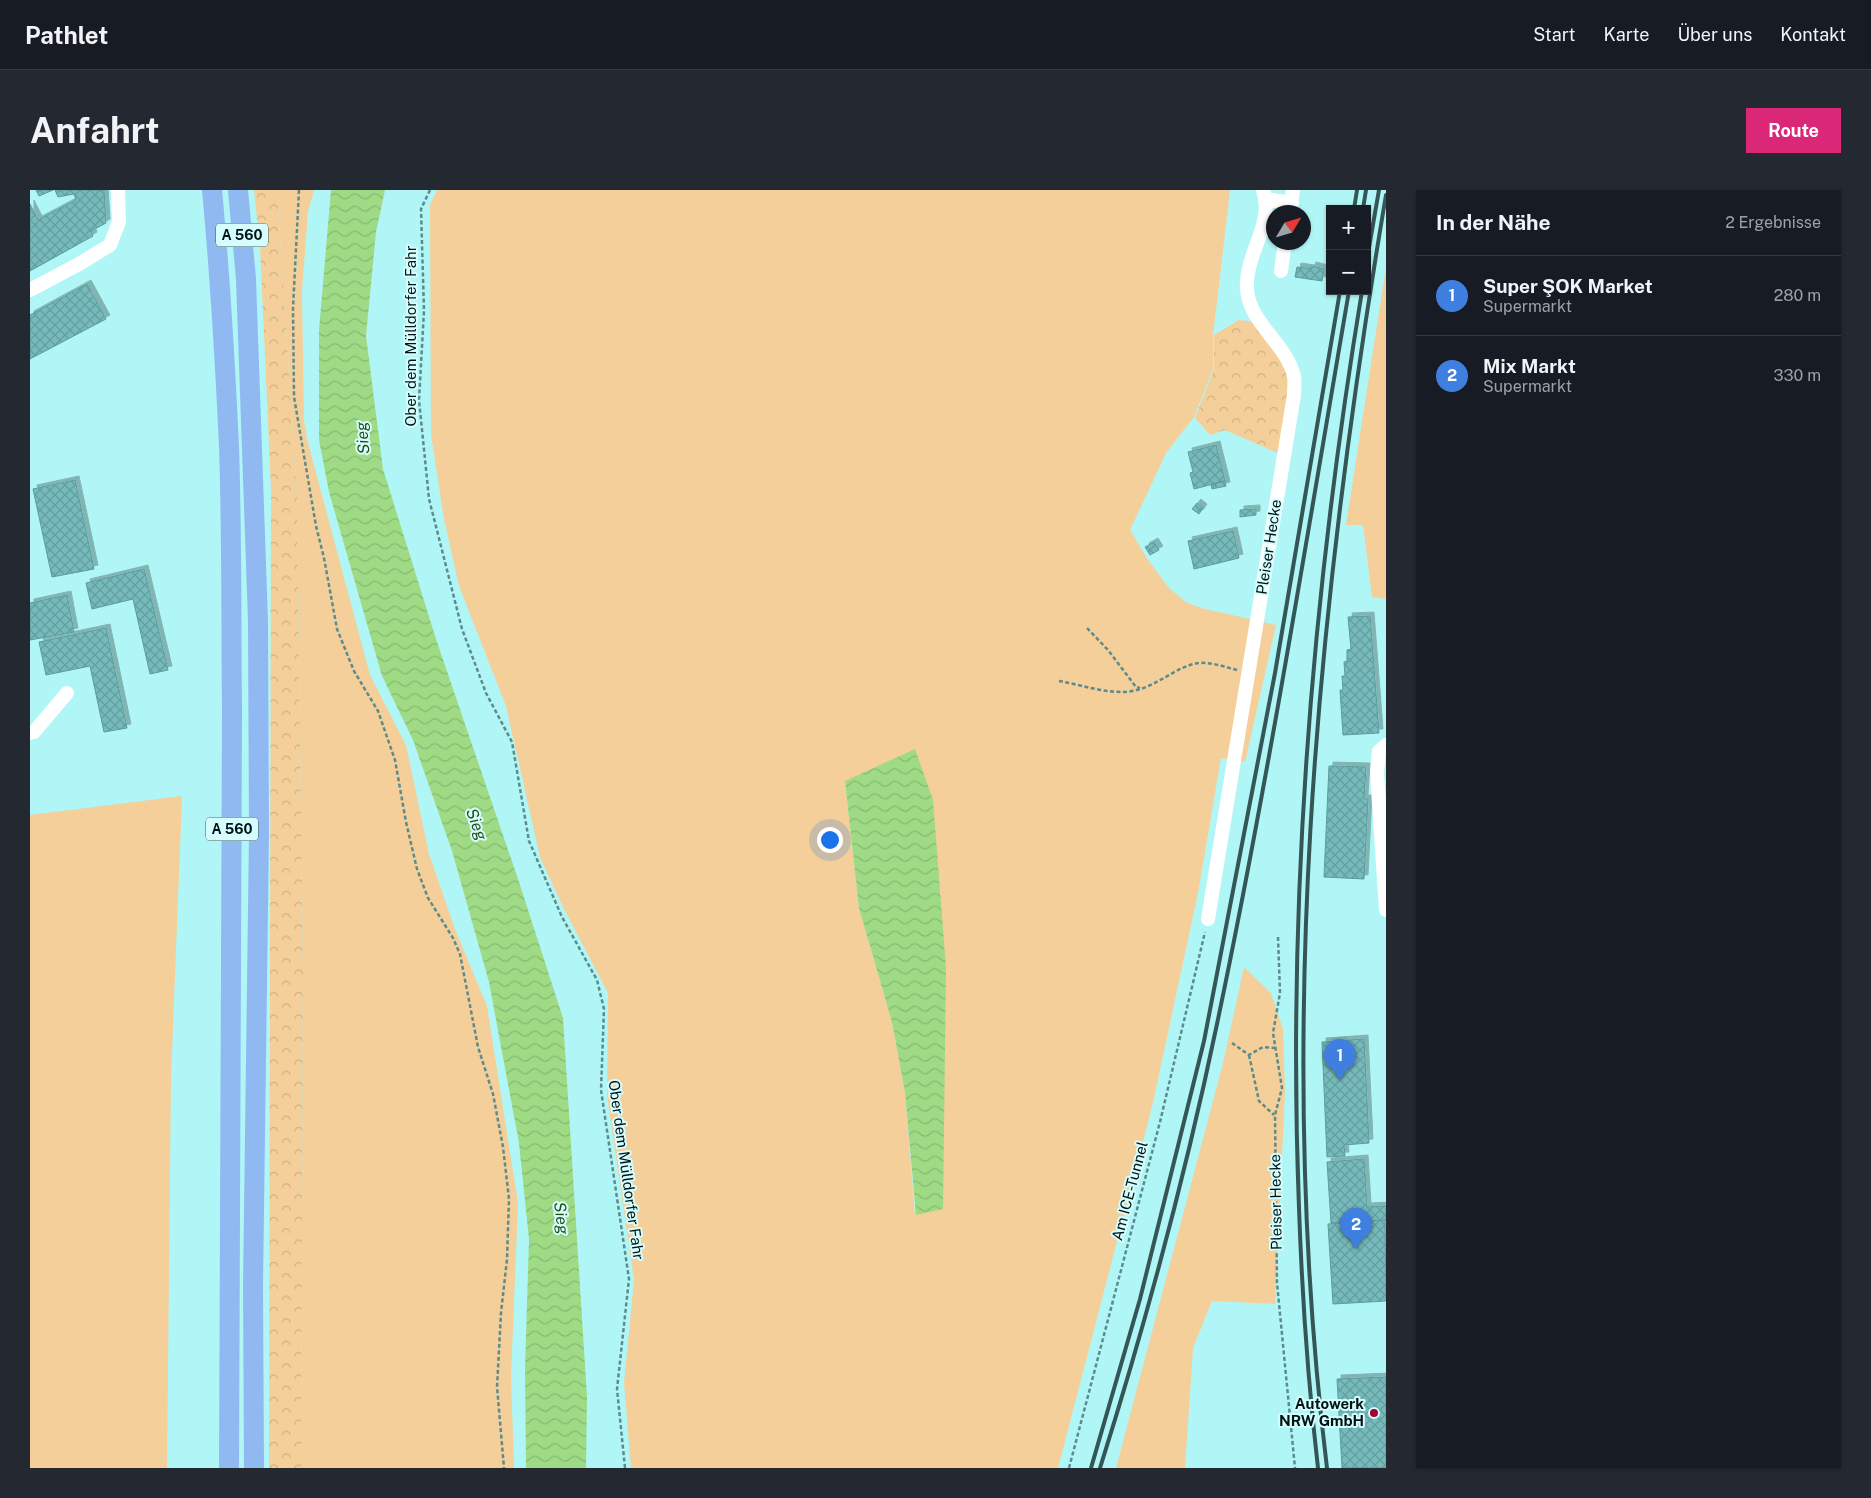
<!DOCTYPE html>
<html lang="de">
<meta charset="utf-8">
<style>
:root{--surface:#171b24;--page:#242831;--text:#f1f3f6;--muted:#9ea1a6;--line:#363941;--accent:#db2777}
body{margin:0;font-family:"Public Sans",sans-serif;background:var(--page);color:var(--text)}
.controls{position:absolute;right:15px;top:15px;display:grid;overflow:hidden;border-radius:0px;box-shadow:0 1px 4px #0004}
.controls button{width:45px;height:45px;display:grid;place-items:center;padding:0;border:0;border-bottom:1px solid var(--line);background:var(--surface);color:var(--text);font:25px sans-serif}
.compass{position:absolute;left:1236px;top:15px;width:45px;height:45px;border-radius:50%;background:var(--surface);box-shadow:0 1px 4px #0004;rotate:52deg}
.you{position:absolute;left:799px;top:649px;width:18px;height:18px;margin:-12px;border:4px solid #fff;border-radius:50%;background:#1a73e8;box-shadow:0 0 0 8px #1a73e833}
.badge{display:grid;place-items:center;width:32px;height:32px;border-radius:50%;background:var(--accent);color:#fff;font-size:16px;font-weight:700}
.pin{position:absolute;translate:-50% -41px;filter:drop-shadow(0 1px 2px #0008)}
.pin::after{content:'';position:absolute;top:26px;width:18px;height:15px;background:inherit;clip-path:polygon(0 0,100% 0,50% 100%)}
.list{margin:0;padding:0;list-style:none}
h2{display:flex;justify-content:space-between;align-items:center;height:65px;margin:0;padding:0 20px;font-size:21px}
h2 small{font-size:16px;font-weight:400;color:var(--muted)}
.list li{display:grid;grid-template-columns:32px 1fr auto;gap:15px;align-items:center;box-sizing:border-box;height:80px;padding:0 20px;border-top:1px solid var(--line)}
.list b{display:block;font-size:19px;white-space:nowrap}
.list p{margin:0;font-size:16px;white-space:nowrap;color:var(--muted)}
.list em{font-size:16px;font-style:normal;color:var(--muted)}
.map{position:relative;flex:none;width:1356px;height:1278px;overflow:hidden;border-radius:0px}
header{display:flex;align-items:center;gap:30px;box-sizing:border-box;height:70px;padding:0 25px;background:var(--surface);border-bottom:1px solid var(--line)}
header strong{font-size:24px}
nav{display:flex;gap:28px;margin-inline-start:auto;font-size:18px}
.intro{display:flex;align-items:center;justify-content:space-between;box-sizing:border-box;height:120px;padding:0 30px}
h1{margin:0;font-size:35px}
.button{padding:12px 22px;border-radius:0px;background:var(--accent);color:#fff;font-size:18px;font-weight:700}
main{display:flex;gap:30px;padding:0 30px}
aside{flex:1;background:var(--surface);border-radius:0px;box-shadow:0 1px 4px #0004}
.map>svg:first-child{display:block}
.grass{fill:#f4cf99;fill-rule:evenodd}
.forest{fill:url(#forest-crowns)}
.water{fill:url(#water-waves)}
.building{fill:url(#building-cross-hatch);stroke:#5a9d9e;filter:url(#shadow)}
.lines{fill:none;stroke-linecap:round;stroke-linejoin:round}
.path{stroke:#5d8b8b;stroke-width:2.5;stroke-dasharray:4 2.5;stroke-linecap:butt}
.minor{stroke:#fff;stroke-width:14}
.highway{stroke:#90b9f2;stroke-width:20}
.rail{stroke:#345657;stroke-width:4}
.poi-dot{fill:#a10130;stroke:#d5fdfe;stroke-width:2}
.labels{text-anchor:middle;stroke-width:4;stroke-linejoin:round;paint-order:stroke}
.shield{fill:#d5fdfe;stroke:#40595a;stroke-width:1}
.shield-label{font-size:14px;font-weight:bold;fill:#001314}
.street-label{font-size:15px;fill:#001314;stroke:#d5fdfe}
.poi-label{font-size:15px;font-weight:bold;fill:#001314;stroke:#d5fdfe;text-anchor:end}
.water-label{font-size:16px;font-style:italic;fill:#274d14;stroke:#d5fdfe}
</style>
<header>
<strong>Pathlet</strong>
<nav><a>Start</a><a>Karte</a><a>Über uns</a><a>Kontakt</a></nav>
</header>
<div class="intro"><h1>Anfahrt</h1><a class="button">Route</a></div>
<main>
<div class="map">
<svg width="1356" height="1278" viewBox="0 0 1356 1278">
<defs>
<pattern id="forest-crowns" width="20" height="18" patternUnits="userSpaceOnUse" patternTransform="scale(1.25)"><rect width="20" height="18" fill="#f4cf99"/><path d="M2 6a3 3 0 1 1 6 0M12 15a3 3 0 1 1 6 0" fill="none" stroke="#cfb183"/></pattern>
<pattern id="water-waves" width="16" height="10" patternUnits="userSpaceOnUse" patternTransform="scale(1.25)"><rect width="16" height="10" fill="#9fda85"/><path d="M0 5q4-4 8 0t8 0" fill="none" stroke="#87ba72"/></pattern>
<pattern id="building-cross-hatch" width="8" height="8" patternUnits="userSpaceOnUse" patternTransform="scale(1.25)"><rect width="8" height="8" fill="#76babb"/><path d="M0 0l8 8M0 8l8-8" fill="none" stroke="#649fa0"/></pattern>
<filter id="shadow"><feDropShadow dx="4" dy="-4" stdDeviation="0" flood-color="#0004"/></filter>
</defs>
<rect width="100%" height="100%" fill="#b1f6f6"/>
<!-- grass -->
<path class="grass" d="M247,0H284L278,21L272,101L274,230L277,249L340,485L376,555L399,664L425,739L457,816L488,1013L481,1187L484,1278H271L273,780L267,306Z
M407,0H1200L1183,146V179L1164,227L1136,263L1100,340L1118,370L1139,398L1156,412L1171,418L1246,435L1215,572L1191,568L1168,703L1122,917L1028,1278H601L594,1193L604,1090L577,906L578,803L533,717L510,667L476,516L429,396L414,329L401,244L400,15ZM815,591L903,610L885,1025L875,902L862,832L829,718Z
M1356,77V409L1342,407L1333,335H1316Z
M152,606L141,888L137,1278H0V625Z
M1214,777L1241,803L1253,839L1255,901L1245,1114L1182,1111L1163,1158L1155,1278H1086L1193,873Z"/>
<!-- forest -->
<path class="forest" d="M224,0H247L267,306L273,780L271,1278H239L241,298L230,56Z
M1209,130L1225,132L1243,156L1260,188L1250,264L1195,240L1180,245L1165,228L1184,179V145Z"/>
<!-- water -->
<path class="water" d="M301,0H355L346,42L336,146L353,279L406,449L490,695L533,828L557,1207L556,1278H496L495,1179L499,1049L489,953L459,792L422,661L383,550L352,486L299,302L289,250V140Z
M885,559L903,610L916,778L913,1019L886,1025L875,902L862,832L829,718L815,591Z"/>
<!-- building -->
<path class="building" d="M6,0H23L9,6Z
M25,0H74L76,33L61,41L63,46L0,81V14L8,30L46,10L44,4L28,7Z
M1282,76L1294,79L1292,91L1265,87L1267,77L1281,79Z
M57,94L76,129L0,169V125Z
M1186,255L1195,291L1164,299L1160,283L1163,282L1158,262Z
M45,290L64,379L22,387L3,299Z
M1195,291L1196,296L1182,299L1181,294Z
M1167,313L1173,318L1169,324L1162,319Z
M1226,319V325L1210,327V320Z
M1203,341L1209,368L1164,379L1158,351Z
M1124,352L1129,360L1120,365L1115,357Z
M114,379L138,480L120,484L103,409L62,419L56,393Z
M37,405L44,442L0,450V413Z
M1340,426L1349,543L1313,545L1310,500H1313L1312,486H1315L1314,472L1317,471V460L1321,459L1318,427Z
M76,438L97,538L74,542L60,476L16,485L9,452Z
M1299,576L1336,577L1334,609H1338L1334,689L1294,687Z
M1334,849L1339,953L1314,955L1315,966L1297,967L1292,852Z
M1334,969L1337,1017L1356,1016V1030L1301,1033L1297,972Z
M1355,1030L1356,1111L1303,1114L1298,1034Z
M1356,1187V1278H1312L1307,1189Z"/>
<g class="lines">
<!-- path -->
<path class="path" d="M269,0L263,118L264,207L286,336L294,368L307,439L324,481L348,521L365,570L376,632L387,679L398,708L423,748L430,764L448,857L463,904L473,957L479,1009L477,1069L471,1123L467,1197L474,1278
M400,0L391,19L394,121L389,210L399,309L432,439L456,503L482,552L499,651L532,727L567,790L574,819L571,900L599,1089L587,1199L595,1278
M1057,438L1078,460L1106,497L1110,498
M1029,491C1052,495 1079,505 1102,501C1127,497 1146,476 1169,473C1182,472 1195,477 1207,480
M1248,747L1250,803L1243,843L1252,898L1245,925L1247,1093L1265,1278
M1202,853L1219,865L1233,857L1245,858
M1219,865L1229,911L1244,925
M1039,1278L1130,932L1175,742"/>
<!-- minor -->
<path class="minor" d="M1236,9L1262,13
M1260,22L1263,0
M1251,81L1255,52
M0,100L49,74L80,55L89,32L88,0
M0,543L4,542L37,503
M1356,555L1349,561L1347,583L1356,720
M1178,729L1264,205C1264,199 1265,192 1264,186C1256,153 1220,134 1217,100C1214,65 1245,34 1233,0"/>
<!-- highway -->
<path class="highway" d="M182,0C190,85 195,171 199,256C202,344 201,432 202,520C203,773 198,1025 199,1278
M208,0L216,89L228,431L229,643L223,1096L224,1278"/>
<!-- rail -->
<path class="rail" d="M1324,19L1327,0
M1333,19L1336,0
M1337,69L1349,0
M1061,1278L1110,1109L1174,851L1245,483L1310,101
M1070,1278C1116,1132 1156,983 1187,834C1238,591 1277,346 1319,101
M1288,1278C1278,1192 1272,1104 1269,1018C1257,711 1282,404 1332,101
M1297,1278C1245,854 1285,425 1356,5"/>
</g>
<!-- markers -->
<circle class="poi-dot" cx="1344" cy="1223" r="5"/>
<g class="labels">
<!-- shield labels -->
<g class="shield">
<rect x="186" y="33.5" width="52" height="23" rx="4"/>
<rect x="176" y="627.5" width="52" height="23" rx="4"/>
</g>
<g class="shield-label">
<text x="212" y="50">A 560</text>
<text x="202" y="644">A 560</text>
</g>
<!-- street labels -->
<g class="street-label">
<text transform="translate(381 146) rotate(-90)" y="5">Ober dem Mülldorfer Fahr</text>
<text transform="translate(1239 357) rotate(-81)" y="5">Pleiser Hecke</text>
<text transform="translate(596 980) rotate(82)" y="5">Ober dem Mülldorfer Fahr</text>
<text transform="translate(1100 1001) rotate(-75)" y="5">Am ICE-Tunnel</text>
<text transform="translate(1246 1012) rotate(-91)" y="5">Pleiser Hecke</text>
</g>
<!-- poi labels -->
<g class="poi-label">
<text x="1334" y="1219">Autowerk<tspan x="1334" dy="17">NRW GmbH</tspan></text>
</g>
<!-- water labels -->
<g class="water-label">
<text transform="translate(332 248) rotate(-95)" y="6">Sieg</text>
<text transform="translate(447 634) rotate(70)" y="6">Sieg</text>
<text transform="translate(532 1028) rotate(83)" y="6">Sieg</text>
</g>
</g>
</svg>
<div class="controls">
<button>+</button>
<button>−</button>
</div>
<svg class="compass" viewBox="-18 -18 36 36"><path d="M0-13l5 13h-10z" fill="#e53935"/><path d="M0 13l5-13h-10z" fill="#9ea1a6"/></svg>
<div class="you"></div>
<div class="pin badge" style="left:1310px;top:890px;background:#3f7fe0">1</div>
<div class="pin badge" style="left:1326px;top:1059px;background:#3f7fe0">2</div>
</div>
<aside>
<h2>In der Nähe<small>2 Ergebnisse</small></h2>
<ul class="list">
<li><span class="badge" style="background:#3f7fe0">1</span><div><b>Super ŞOK Market</b><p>Supermarkt</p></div><em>280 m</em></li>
<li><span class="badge" style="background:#3f7fe0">2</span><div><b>Mix Markt</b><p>Supermarkt</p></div><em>330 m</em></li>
</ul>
</aside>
</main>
